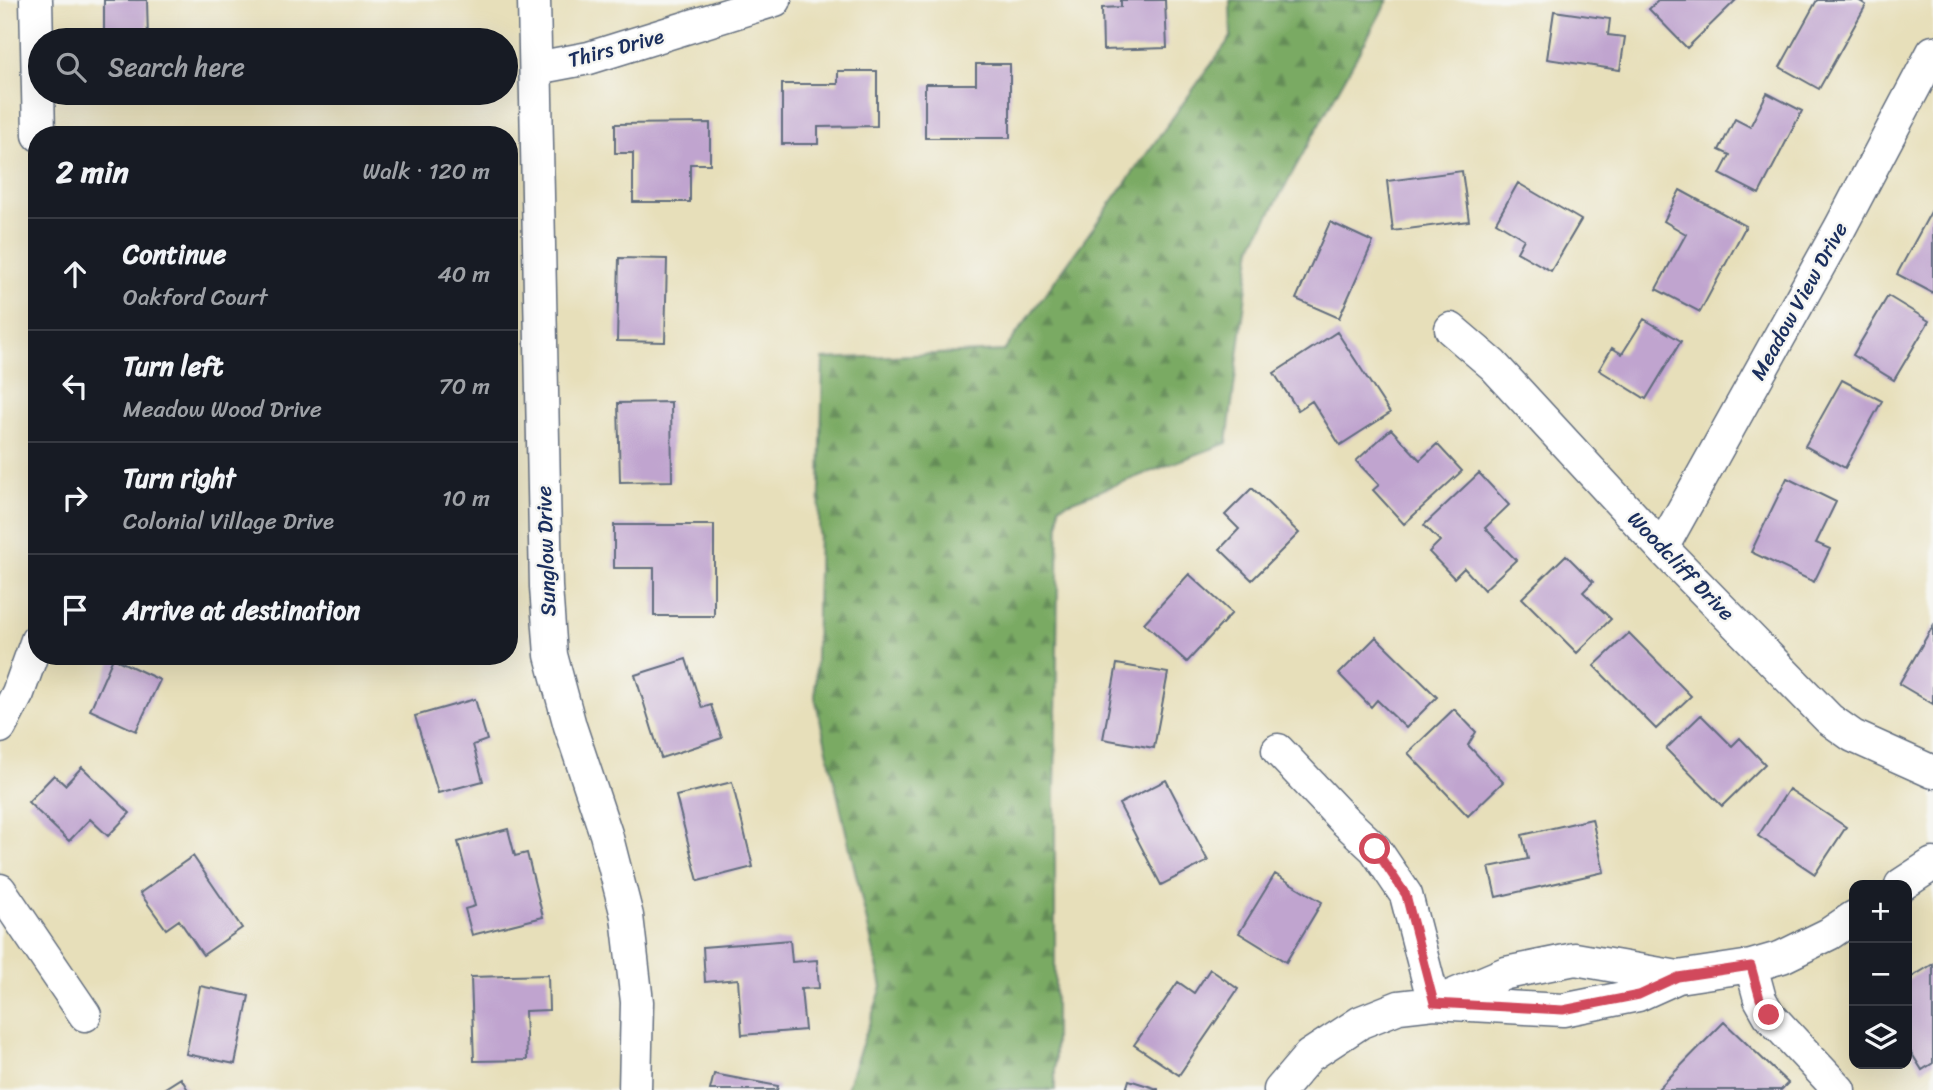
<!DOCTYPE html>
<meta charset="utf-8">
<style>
:root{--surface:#171b24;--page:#242831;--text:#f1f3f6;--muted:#9ea1a6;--line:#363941}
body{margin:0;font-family:Sriracha,sans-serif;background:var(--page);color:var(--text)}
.controls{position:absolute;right:21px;bottom:21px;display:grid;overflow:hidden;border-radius:14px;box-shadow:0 7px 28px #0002}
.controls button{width:63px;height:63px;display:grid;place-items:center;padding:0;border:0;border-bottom:2px solid var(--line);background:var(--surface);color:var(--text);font:35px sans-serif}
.stop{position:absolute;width:21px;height:21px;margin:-16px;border:5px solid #d1495b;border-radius:50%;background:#fff}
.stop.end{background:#d1495b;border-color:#fff;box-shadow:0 2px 7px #0008}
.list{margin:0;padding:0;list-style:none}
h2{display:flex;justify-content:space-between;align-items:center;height:91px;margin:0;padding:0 28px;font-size:30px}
h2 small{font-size:23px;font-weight:400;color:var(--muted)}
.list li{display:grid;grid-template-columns:46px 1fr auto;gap:21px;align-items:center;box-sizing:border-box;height:112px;padding:0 28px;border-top:2px solid var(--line)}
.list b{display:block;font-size:26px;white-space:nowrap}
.list p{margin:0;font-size:23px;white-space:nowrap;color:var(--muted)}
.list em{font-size:23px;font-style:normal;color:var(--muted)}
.icon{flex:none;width:38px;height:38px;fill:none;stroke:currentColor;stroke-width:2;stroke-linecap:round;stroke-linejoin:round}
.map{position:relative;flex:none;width:1933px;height:1090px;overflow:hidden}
.search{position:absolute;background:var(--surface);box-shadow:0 7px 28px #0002;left:28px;top:28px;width:490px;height:77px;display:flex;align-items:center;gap:18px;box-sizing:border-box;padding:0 24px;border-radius:38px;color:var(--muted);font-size:26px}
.panel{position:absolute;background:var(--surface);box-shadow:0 7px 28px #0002;left:28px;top:126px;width:490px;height:539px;border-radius:28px}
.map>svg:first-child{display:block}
.forest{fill:url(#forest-firs);stroke:#4a6c61;stroke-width:2}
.building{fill:#c0a4cf}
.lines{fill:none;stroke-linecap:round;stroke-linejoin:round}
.street-casing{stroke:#626d7e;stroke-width:35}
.street{stroke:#fff;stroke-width:32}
.route{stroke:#d1495b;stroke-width:9}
.labels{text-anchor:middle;stroke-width:5;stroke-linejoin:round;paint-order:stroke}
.street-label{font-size:21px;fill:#1b2f5e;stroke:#f6f6f2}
</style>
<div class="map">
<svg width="1933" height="1090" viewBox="0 0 1933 1090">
<defs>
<pattern id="forest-firs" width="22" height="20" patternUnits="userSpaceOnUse" patternTransform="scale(1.75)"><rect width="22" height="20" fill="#7aaa64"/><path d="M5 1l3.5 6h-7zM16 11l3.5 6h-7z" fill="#638b56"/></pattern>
</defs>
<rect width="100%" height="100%" fill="#f6f6f2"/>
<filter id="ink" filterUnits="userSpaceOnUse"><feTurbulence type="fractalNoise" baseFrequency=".0143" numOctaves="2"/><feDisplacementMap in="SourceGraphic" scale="14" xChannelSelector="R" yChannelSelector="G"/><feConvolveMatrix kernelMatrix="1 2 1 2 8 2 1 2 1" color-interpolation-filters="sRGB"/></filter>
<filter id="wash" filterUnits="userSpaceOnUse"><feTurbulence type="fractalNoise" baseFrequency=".00686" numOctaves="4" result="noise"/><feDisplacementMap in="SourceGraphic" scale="28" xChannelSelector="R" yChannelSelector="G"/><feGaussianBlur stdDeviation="1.57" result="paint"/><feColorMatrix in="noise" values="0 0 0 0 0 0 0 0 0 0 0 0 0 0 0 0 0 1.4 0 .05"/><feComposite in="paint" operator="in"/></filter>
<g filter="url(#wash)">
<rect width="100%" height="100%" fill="#e7dfba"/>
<!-- forest -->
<path class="forest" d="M1230,0H1388L1252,246L1227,443L1059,506L1055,795V1090H846L882,987L815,698L823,359L1004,351L1231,37Z"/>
<g id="blocks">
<!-- building -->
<path class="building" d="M104,0H147L148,40H104Z
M1121,0H1165L1167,48L1103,50L1102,8L1121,7Z
M1659,0H1736L1687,48L1649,9Z
M1817,0H1858L1866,5L1819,89L1780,67Z
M1554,11L1610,19L1608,35L1625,37L1620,70L1547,59Z
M976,64H1010V138H925V84H976Z
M838,71H877V126L818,127V144H782V84H838Z
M1767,93L1802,111L1759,194L1720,174L1730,155L1719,150L1735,119L1750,127Z
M710,123V164H690V202H633V153H615V124Z
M1462,171L1469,221L1393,231L1387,181Z
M1518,183L1581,220L1551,271L1517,252L1524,239L1496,222Z
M1680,190L1746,226L1700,312L1656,289L1686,234L1664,221Z
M1933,208V293L1897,274Z
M1330,222L1373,242L1339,318L1296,299Z
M619,258L667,259L665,342L617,341Z
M1888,296L1929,321L1894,380L1853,355Z
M1644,319L1681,341L1646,399L1599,370L1612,348L1622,354Z
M1337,332L1390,413L1340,445L1312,401L1298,410L1274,373Z
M1842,380L1882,401L1845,468L1805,446Z
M671,402L672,481L620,482L618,403Z
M1391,429L1420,460L1437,444L1462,471L1404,524L1373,490L1379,485L1356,461Z
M1479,473L1509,505L1485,528L1516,560L1484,590L1464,568L1454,578L1429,552L1440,541L1424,525Z
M1787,478L1836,502L1816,543L1830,549L1814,582L1751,552Z
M1252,488L1299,533L1252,580L1220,549L1239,529L1225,515Z
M614,525H714V616H654V568H614Z
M1566,555L1593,582L1583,592L1611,619L1577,653L1522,598Z
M1189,574L1232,613L1187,662L1144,623Z
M1933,626V704L1899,684Z
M1629,633L1691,696L1656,729L1594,666Z
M1376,637L1437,697L1406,728L1377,700L1371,707L1339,674Z
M113,658L160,680L136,731L90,710Z
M686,659L702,708L711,705L722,738L661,758L635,675Z
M1117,664L1168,673L1154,748L1103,739Z
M475,699L487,740L473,745L483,781L438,793L415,716Z
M1454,709L1476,732L1468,745L1503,782L1468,816L1408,753Z
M1701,715L1732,746L1740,738L1765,764L1722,806L1666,749Z
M82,767L130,813L108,836L90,819L69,841L28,802L54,775L65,785Z
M1166,780L1208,861L1161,885L1119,804Z
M732,782L753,867L698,881L676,796Z
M1789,789L1846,827L1815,874L1758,836Z
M1592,819L1604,872L1496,897L1489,867L1528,859L1522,835Z
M508,829L515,856L527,853L543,917L472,935L465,909L475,906L458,842Z
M193,856L242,928L203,955L179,920L166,929L140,893Z
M1275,874L1322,902L1286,962L1239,933Z
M790,940L792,962L817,960L819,988L801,989L805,1030L742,1035L738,979L705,982L703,947Z
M1933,964V1063L1922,1070L1907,1046V980Z
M1210,969L1238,989L1179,1075L1134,1045L1178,982L1194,993Z
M548,975L549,1010L525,1011L527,1060L474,1061L471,977Z
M200,986L249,996L235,1064L186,1054Z
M1724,1022L1788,1083L1781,1090H1657Z
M714,1074L778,1086L777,1090H710Z
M181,1078L188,1090H162Z
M1129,1080L1158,1089V1090H1126Z"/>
</g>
</g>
<g filter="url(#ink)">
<use href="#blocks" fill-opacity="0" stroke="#626d7e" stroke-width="2"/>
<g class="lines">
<defs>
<path id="street" d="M36,0L39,135
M534,0L546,587L551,655L570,726L606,834L627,916L637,1002L635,1090
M536,68L589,58L775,0
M1451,329L1493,365L1662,548L1829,719L1853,736L1933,772
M1662,548L1840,228L1933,52
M0,727L18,693L37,640
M1278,750L1343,819L1375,849L1406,895L1434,1003
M1901,885L1933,864
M0,890L85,1015
M1751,966L1760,999L1769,1015L1839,1090
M1442,1000L1506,973L1575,959L1678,977
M1280,1090L1309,1056L1361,1022L1399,1007L1434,1003L1563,1010L1638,995L1678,977L1751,966L1782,957L1829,934L1854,917"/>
</defs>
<!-- street casing -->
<use href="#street" class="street-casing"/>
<!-- street -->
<use href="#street" class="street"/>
</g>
</g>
<g class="lines" filter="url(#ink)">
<!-- route -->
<path class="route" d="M1375,849L1406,895L1434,1003L1563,1010L1639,995L1678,977L1751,966L1760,999L1769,1015"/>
</g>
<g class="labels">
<!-- street labels -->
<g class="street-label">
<text transform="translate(616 48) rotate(-15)" y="7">Thirs Drive</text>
<text transform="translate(1799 301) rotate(-61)" y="7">Meadow View Drive</text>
<text transform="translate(546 551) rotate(-92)" y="7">Sunglow Drive</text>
<text transform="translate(1681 566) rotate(46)" y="7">Woodcliff Drive</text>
</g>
</g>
</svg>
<div class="controls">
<button>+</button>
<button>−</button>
<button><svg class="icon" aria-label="layers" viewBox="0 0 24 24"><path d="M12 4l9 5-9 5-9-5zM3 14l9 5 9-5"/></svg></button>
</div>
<div class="stop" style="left:1375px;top:849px"></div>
<div class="stop end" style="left:1769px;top:1015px"></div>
<div class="search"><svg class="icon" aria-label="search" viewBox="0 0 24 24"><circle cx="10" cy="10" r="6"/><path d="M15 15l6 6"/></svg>Search here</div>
<section class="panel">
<h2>2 min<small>Walk · 120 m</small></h2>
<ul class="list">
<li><svg class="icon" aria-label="ahead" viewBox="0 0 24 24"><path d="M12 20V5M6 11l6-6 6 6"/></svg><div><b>Continue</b><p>Oakford Court</p></div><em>40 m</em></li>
<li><svg class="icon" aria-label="left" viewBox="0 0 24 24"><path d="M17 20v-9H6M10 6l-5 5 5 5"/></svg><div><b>Turn left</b><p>Meadow Wood Drive</p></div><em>70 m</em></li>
<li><svg class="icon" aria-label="right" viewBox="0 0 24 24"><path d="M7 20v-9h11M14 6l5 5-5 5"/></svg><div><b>Turn right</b><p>Colonial Village Drive</p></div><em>10 m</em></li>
<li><svg class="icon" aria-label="arrive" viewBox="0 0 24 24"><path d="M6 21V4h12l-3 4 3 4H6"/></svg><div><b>Arrive at destination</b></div></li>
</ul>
</section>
</div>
